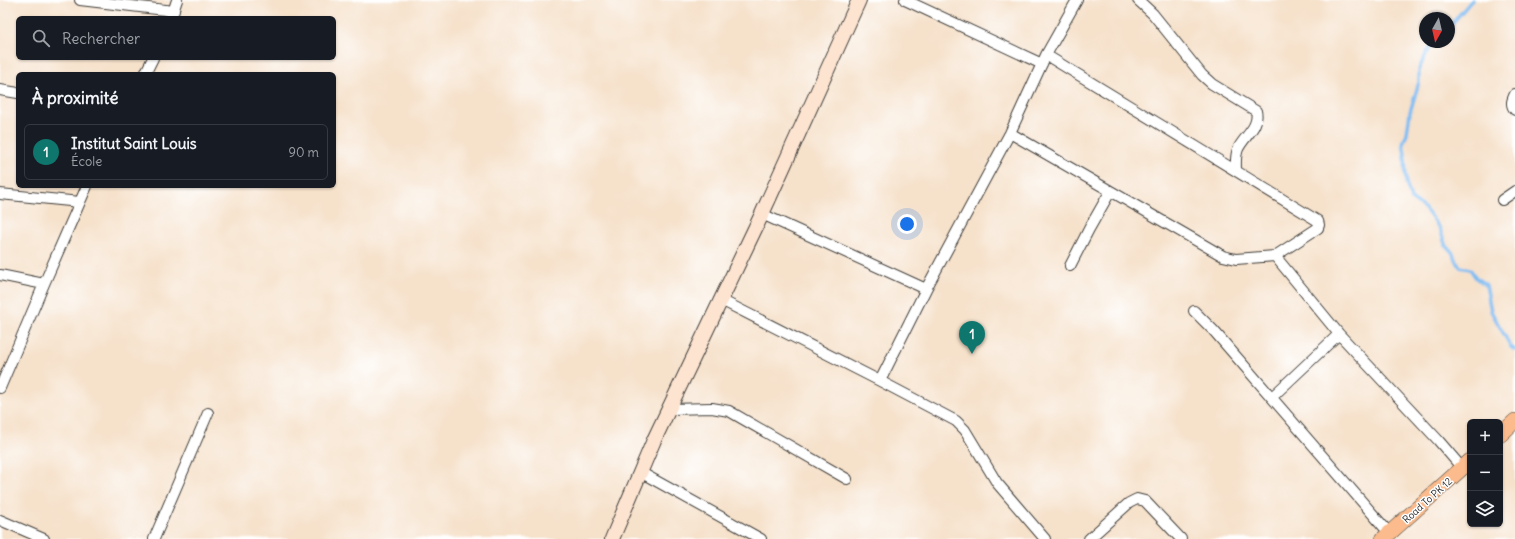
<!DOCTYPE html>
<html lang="fr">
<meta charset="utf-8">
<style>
:root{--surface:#171b24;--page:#20242c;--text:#f1f3f6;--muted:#9ea1a6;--line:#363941;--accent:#0f766e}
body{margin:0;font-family:Delius,sans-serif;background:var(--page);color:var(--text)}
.controls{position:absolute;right:12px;bottom:12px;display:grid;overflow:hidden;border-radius:6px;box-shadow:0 1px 3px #0004}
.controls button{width:36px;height:36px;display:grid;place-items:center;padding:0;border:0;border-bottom:1px solid var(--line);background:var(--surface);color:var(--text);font:20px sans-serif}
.compass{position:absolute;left:1419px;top:12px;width:36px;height:36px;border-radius:50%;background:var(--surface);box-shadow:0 1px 3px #0004;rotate:188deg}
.you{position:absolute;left:907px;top:224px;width:14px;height:14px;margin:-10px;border:3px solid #fff;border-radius:50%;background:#1a73e8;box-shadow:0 0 0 6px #1a73e833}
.badge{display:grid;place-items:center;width:26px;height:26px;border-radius:50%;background:var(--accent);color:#fff;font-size:13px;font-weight:700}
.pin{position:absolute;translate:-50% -33px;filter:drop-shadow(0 1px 2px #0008)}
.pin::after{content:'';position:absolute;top:21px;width:14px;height:12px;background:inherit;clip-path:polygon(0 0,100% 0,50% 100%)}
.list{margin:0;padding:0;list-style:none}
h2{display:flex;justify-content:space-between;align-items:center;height:52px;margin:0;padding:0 16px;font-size:17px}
h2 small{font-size:13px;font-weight:400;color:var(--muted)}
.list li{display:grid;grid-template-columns:26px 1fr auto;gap:12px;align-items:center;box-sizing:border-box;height:56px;margin:0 8px 8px;padding:0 8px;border:1px solid var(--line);border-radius:6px}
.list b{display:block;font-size:15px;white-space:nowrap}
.list p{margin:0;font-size:13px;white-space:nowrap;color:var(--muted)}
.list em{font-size:13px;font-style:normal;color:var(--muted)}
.icon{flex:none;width:22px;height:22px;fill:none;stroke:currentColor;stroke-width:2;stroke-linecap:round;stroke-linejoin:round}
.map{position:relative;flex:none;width:1515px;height:539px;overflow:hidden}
.search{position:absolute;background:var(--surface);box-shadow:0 1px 3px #0004;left:16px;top:16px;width:320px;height:44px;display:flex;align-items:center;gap:10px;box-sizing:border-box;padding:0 14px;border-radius:6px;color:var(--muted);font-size:15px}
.panel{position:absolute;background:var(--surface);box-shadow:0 1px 3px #0004;left:16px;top:72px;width:320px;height:116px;border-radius:6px}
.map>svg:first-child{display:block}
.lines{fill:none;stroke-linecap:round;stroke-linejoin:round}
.stream{stroke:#80bdf3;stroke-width:3.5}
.minor-casing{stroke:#3d3a36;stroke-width:12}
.secondary-casing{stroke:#3d3a36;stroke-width:16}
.primary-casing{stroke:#3d3a36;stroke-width:16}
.minor{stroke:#fff;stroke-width:10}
.secondary{stroke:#fde4d1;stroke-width:14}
.primary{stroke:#fbbb8c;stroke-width:15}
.labels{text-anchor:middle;stroke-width:3;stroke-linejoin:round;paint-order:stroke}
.street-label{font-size:10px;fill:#1c1c1c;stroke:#fff}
</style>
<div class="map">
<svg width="1515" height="539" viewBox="0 0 1515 539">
<rect width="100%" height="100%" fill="#fff"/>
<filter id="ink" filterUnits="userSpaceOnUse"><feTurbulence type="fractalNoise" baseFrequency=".025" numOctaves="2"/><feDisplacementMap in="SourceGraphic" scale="8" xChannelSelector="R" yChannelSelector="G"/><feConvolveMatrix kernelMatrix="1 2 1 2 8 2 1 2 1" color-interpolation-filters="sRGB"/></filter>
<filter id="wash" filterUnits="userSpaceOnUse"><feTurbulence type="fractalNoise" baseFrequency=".012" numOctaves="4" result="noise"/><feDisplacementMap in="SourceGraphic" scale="16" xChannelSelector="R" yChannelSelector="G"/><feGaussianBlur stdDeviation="0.9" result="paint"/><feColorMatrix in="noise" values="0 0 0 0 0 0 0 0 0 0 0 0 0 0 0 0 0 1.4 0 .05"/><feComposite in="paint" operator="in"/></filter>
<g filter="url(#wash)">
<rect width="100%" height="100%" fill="#f6e1ca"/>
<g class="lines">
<!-- stream -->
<path class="stream" d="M1449,27L1472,0
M1432,42L1419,69V82L1410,112L1407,133L1403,143L1405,155L1406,183L1411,199L1425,209L1440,229L1445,244L1452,252L1460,267L1470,269L1476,278L1486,285L1491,311L1511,347L1515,350"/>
</g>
</g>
<g filter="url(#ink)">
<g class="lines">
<defs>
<path id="minor" d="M80,0L174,11
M905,0L1042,64
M1138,0L1153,14L1202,75L1212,84L1256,111C1260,127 1244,136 1238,149C1235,156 1236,164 1236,171
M171,18L177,0
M1046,55L1318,221L1319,225L1318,228L1275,256
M145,74L153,58
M0,90L18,93
M1515,94C1512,100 1510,105 1515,110
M1010,133L1223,256L1236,259L1275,256L1339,334L1438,440L1462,468
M0,194L80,202
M1502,200L1515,191
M762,214L926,289
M1070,266L1089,229L1110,192
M0,275L44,284
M721,300L880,381L956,421L965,430L997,483L1045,539
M1194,311L1214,331L1390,534
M880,381L926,289L1010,133L1046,55L1077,0
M0,388L44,284L87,186
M1272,397L1339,334
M670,409L712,408L729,411L847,479
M640,472L761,539
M0,520L44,539
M154,539L208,413
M1089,539L1129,503L1137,499L1145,501L1181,539"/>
<path id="secondary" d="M612,539L654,440L762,214L859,0"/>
<path id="primary" d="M1500,435L1515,421
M1383,539L1470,461"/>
</defs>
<!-- minor casing -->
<use href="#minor" class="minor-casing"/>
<!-- secondary casing -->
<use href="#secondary" class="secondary-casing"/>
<!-- primary casing -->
<use href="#primary" class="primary-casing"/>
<!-- minor -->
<use href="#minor" class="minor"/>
<!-- secondary -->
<use href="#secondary" class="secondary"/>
<!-- primary -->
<use href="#primary" class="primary"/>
</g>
</g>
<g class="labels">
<!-- street labels -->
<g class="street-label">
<text transform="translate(1427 500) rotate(-42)" y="4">Road To PK 12</text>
</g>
</g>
</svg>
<div class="controls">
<button>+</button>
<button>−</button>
<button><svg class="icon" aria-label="layers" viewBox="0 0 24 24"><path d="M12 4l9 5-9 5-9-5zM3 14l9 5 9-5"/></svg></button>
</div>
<svg class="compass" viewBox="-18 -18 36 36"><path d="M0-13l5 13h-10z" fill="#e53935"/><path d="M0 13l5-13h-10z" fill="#9ea1a6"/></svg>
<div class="you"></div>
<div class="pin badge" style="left:972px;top:354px">1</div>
<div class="search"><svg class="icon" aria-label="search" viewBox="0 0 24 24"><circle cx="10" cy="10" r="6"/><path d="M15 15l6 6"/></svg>Rechercher</div>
<section class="panel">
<h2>À proximité<small></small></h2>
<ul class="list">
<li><span class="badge">1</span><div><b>Institut Saint Louis</b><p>École</p></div><em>90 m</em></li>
</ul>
</section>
</div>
